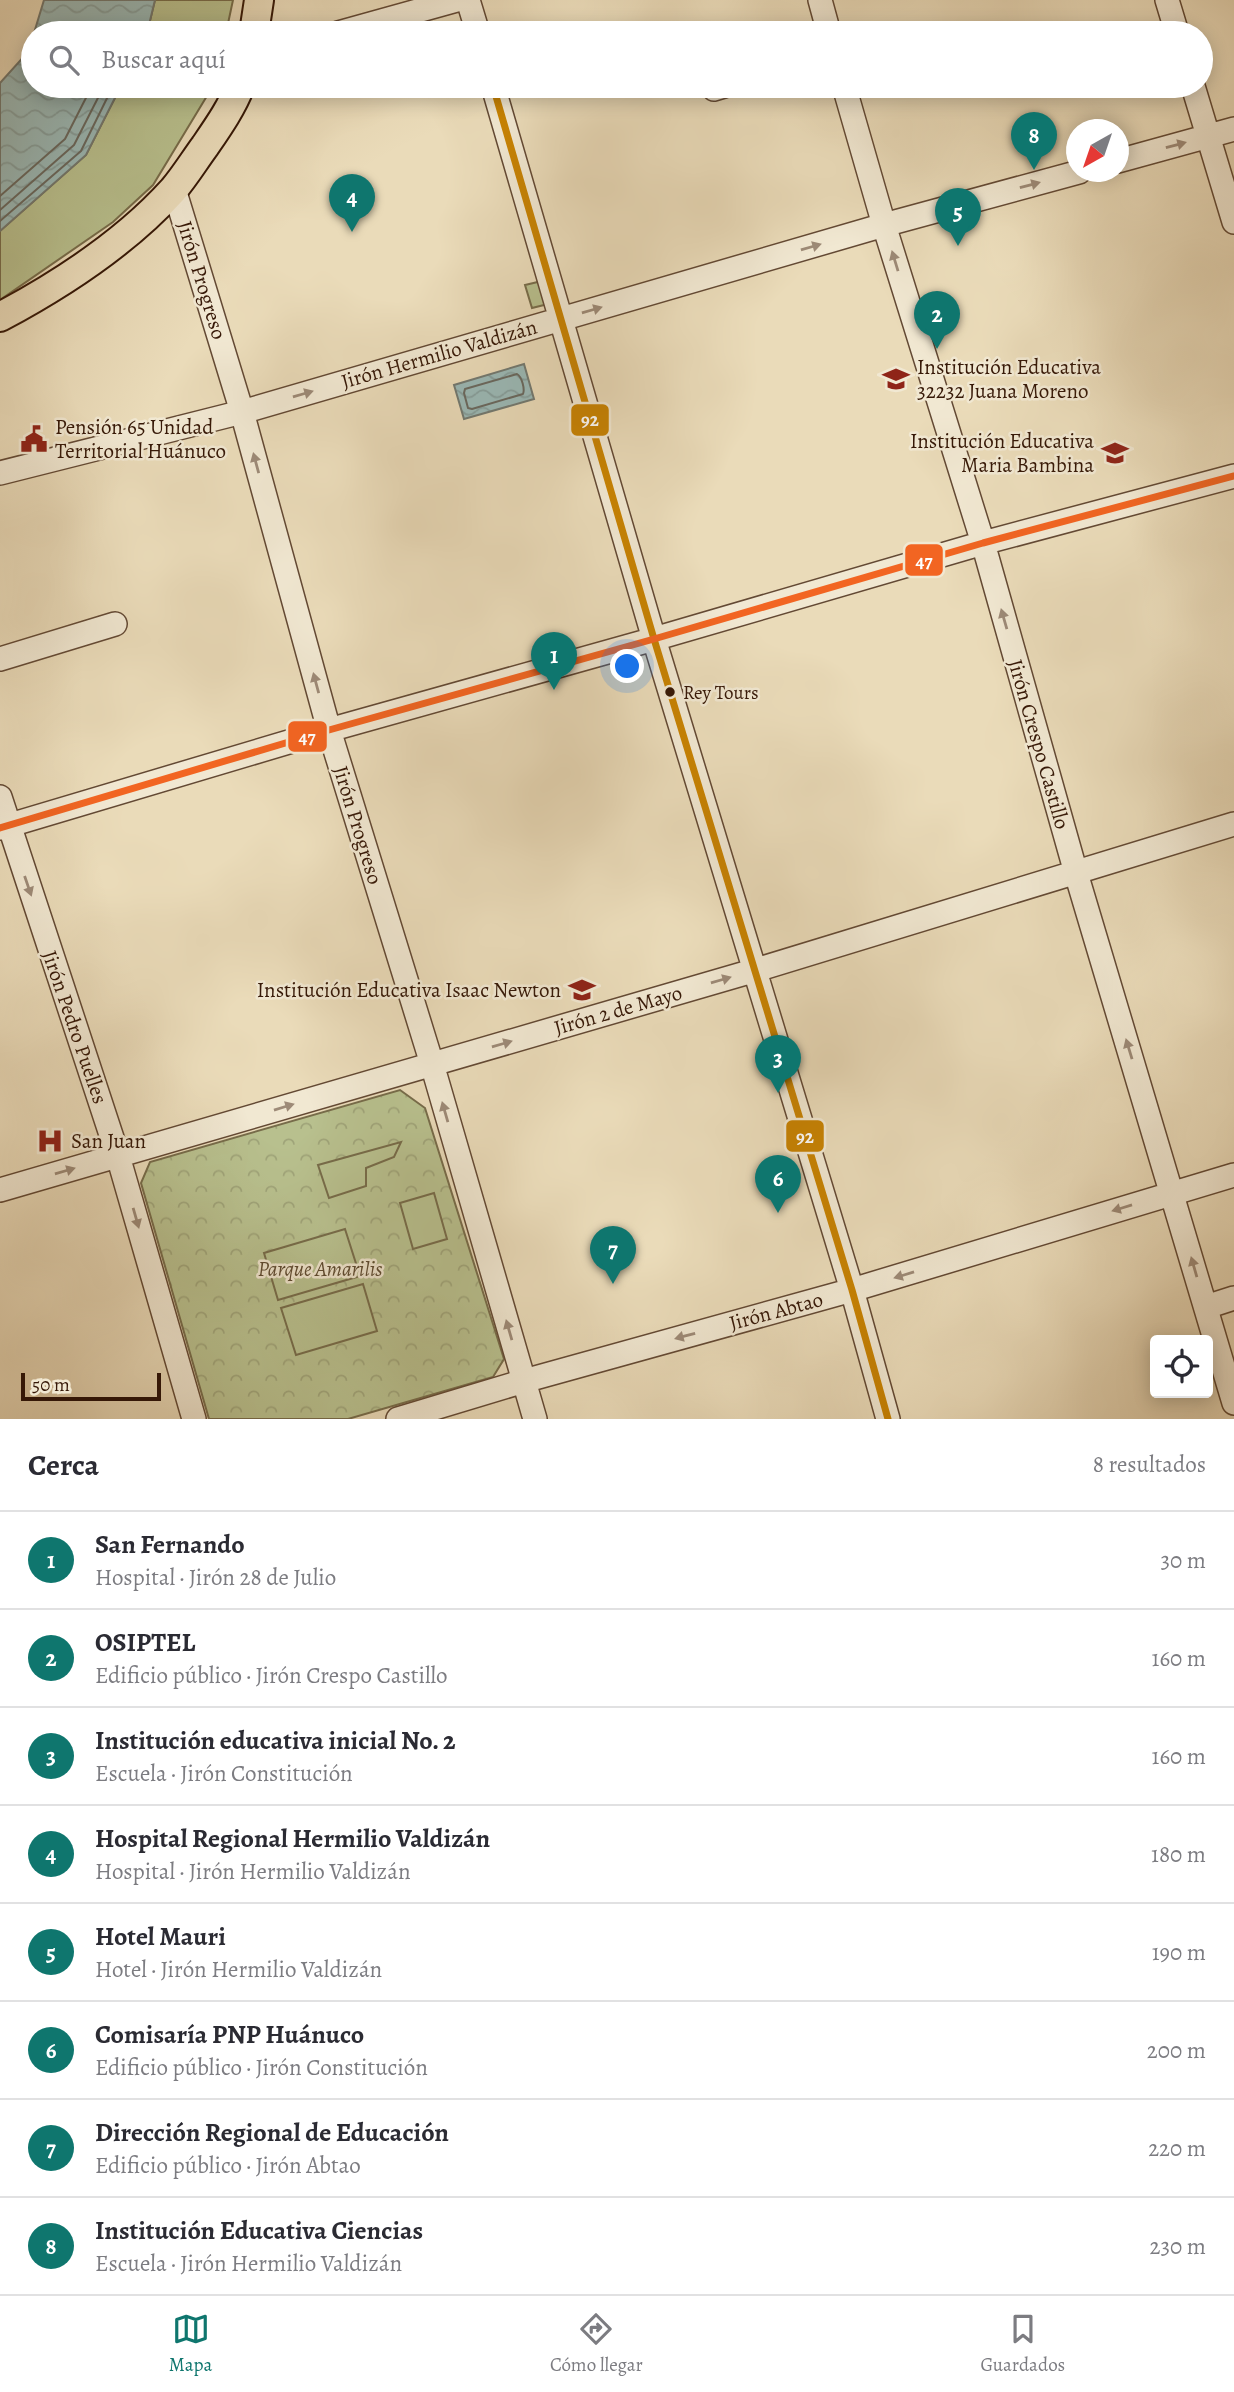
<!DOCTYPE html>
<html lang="es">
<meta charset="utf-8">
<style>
:root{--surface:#fff;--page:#f2f2f3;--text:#2b2b33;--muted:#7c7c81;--line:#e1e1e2;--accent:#0f766e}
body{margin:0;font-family:Alegreya,serif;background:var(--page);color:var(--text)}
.controls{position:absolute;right:21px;bottom:21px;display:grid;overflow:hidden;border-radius:7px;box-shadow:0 4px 18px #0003}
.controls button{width:63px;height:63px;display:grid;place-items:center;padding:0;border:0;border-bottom:2px solid var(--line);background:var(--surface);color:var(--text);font:35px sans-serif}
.compass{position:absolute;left:1066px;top:119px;width:63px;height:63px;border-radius:50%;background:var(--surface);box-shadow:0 4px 18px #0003;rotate:220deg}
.scale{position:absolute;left:21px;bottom:18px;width:140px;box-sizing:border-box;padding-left:7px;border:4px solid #361807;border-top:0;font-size:19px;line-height:24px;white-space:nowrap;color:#361807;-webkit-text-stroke:5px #f1e8d2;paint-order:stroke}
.you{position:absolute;left:628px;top:667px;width:24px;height:24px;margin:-18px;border:5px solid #fff;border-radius:50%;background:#1a73e8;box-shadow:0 0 0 10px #1a73e833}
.badge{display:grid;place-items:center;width:46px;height:46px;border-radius:50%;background:var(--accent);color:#fff;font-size:23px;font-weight:700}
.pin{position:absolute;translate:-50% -58px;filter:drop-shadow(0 2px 4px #0008)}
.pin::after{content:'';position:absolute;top:37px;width:24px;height:21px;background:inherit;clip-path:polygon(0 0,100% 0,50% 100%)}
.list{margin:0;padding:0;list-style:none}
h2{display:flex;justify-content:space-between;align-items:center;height:91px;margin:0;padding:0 28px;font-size:30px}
h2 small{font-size:23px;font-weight:400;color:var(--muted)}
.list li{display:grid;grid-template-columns:46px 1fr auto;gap:21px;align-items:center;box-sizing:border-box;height:98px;padding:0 28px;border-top:2px solid var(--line)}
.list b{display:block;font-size:26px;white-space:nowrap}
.list p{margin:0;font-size:23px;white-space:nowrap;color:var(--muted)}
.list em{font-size:23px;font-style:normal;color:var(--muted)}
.icon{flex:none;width:38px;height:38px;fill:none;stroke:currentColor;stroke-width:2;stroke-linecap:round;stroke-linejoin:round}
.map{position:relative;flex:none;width:1234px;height:1419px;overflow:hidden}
.search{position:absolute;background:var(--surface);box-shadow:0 4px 18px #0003;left:21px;right:21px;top:21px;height:77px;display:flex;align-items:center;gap:18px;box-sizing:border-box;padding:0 24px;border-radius:38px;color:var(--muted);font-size:26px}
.sheet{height:875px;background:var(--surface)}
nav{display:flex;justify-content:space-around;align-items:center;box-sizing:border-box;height:98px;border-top:2px solid var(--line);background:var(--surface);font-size:19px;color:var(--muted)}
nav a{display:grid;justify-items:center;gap:4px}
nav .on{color:var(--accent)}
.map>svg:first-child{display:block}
.park{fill:url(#park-crowns);stroke:#776c4a;stroke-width:2}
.garden{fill:#b8c08e;stroke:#776c4a;stroke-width:2}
.water{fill:url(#water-waves);stroke:#727971;stroke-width:2}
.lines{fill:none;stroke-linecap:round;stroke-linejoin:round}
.shore{stroke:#68685f;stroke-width:2}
.minor-casing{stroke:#634934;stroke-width:26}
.major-casing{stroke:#361807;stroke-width:32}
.minor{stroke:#f1e8d2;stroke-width:23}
.major{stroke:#eadbb9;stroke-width:28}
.bus-1-casing{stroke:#f1e8d2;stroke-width:12}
.bus-2-casing{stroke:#f1e8d2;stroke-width:12}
.bus-1{stroke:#c78202;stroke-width:7}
.bus-2{stroke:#f26522;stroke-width:7}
.oneway{fill:#9d8a77}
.bus-dot{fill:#361807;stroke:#f1e8d2;stroke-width:2.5}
.labels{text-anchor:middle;stroke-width:5;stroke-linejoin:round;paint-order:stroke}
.bus-label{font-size:19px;fill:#361807;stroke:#f1e8d2;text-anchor:start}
.street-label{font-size:21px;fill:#361807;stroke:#f1e8d2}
.poi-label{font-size:21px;fill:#361807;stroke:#f1e8d2;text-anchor:start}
.park-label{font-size:21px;font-style:italic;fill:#5d4a30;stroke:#f1e8d2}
.line-badge{stroke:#f1e8d2;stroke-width:2.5}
.badge-label{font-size:19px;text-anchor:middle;font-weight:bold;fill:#fff}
</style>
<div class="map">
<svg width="1234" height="1419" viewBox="0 0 1234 1419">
<defs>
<pattern id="park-crowns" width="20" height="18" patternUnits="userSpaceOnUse" patternTransform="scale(1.75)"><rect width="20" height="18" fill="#b8c08e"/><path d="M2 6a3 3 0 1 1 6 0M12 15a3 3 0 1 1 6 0" fill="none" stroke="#9fa479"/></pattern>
<pattern id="water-waves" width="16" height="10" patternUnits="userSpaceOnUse" patternTransform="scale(1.75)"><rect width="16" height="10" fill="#9ab9b7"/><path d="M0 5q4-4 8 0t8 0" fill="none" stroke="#859e9c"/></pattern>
</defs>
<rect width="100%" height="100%" fill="#eadbb9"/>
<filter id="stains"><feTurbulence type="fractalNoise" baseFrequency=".00286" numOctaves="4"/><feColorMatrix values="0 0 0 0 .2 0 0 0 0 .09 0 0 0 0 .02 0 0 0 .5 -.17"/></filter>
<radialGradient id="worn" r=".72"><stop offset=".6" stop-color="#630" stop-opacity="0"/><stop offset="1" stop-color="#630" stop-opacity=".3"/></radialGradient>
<!-- park -->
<path class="park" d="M400,1090L425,1108L504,1359L493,1377L348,1419H209L141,1183L150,1162Z"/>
<!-- garden -->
<path class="garden" d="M155,0H233L226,33H147Z
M121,86H213L153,185L113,222L0,300V231L86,155Z
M542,281L548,304L532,308L525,285Z
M401,1142L394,1157L366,1168V1186L329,1198L318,1165Z
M434,1193L447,1239L413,1249L400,1203Z
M345,1229L360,1276L278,1300L264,1253Z
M363,1284L377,1331L296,1355L281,1308Z"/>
<!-- water -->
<path class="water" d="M44,0H155L147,33H34Z
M33,36V86H121L86,155L0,231V83L28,52Z
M524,364L534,399L464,419L454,385Z"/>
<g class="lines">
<!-- shore -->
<path class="shore" d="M0,196L65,139L92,86
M0,210L74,145L104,86
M0,221L81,151L113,86
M517,374C522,377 525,389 523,394L472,409L468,408L464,393L465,389Z"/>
<defs>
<path id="minor" d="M468,0L478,33
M820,0L829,33
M1167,0L1177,33
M338,33L457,0
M493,86L654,639L852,1290L888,1419
M844,86L884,225L983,543L1076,873L1234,1403
M1193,86L1234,222
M714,89L724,86
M1118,161L1234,129
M174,189L242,412L329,730L432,1064L535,1419
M0,473L242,412L884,225L1079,172
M0,659L115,624
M0,797L118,1156L194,1419
M0,828L329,730L654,639L983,543L1234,476
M0,1190L756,970L1234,824
M1206,1307L1234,1298
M398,1419L524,1381L852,1290L1234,1175"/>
<path id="major" d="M254,33L259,0
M0,317C62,284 126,242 173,190C185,176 194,161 205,146C218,127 232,107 240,86"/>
</defs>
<!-- minor casing -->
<use href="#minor" class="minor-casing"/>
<!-- major casing -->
<use href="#major" class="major-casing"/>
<!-- minor -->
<use href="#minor" class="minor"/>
<!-- major -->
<use href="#major" class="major"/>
<defs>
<path id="bus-1" d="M493,86L654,639L852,1290L888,1419"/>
<path id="bus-2" d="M0,828L329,730L654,639L983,543L1234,476"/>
</defs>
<!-- bus-1 casing -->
<use href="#bus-1" class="bus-1-casing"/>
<!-- bus-2 casing -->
<use href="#bus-2" class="bus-2-casing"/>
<!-- bus-1 -->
<use href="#bus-1" class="bus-1"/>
<!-- bus-2 -->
<use href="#bus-2" class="bus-2"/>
</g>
<!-- one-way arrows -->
<defs><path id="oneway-solid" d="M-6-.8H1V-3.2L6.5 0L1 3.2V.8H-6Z" transform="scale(1.75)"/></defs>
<g class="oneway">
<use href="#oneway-solid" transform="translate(1176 145) rotate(-15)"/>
<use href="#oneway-solid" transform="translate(1030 185) rotate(-15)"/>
<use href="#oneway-solid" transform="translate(811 247) rotate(-16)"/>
<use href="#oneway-solid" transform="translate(895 261) rotate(-107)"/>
<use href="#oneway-solid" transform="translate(592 310) rotate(-16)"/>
<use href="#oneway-solid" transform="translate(303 394) rotate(-16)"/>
<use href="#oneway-solid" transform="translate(256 463) rotate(-105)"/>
<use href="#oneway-solid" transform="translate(1004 619) rotate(-106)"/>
<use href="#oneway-solid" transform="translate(316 683) rotate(-105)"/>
<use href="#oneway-solid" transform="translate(28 886) rotate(71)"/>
<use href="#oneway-solid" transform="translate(721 980) rotate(-16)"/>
<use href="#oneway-solid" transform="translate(502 1044) rotate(-16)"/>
<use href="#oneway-solid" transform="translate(1129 1049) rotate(-107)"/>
<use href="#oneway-solid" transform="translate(284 1107) rotate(-17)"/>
<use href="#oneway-solid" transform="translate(445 1112) rotate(-106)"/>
<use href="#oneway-solid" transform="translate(65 1171) rotate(-16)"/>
<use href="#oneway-solid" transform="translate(1122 1208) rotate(163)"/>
<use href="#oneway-solid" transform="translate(136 1218) rotate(74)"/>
<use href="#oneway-solid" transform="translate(1194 1267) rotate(-106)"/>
<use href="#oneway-solid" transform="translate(904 1275) rotate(163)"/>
<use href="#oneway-solid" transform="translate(509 1330) rotate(-106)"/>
<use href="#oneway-solid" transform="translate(685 1336) rotate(165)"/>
</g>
<!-- icons -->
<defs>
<symbol id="school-bare" viewBox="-9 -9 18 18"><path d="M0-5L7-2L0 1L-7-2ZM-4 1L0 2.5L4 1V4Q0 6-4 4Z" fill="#8f2418" stroke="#f1e8d2" stroke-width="2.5" paint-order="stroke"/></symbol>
<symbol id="civic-bare" viewBox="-9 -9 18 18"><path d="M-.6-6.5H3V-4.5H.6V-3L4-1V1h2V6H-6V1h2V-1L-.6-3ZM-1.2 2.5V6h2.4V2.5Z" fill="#8f2418" stroke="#f1e8d2" stroke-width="2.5" paint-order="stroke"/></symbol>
<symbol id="hospital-bare" viewBox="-9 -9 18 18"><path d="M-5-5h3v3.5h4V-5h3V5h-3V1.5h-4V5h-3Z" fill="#8f2418" stroke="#f1e8d2" stroke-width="2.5" paint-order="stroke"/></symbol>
</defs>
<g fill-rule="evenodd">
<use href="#school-bare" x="877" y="360" width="38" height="38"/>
<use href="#civic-bare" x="15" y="420" width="38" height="38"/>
<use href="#school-bare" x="1096" y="434" width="38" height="38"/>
<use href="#school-bare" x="563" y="971" width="38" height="38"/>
<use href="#hospital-bare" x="31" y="1122" width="38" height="38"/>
</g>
<!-- markers -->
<circle class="bus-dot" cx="670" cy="692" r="6"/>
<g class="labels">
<!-- bus labels -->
<g class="bus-label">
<text x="683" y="699">Rey Tours</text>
</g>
<!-- street labels -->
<g class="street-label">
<text transform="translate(202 280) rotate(73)" y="7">Jirón Progreso</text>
<text transform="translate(439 354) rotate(-16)" y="7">Jirón Hermilio Valdizán</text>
<text transform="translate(1039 744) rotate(74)" y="7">Jirón Crespo Castillo</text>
<text transform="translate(358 825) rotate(73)" y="7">Jirón Progreso</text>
<text transform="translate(618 1010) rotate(-16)" y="7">Jirón 2 de Mayo</text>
<text transform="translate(75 1027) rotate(71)" y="7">Jirón Pedro Puelles</text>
<text transform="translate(776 1311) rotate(-15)" y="7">Jirón Abtao</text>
</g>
<!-- poi labels -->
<g class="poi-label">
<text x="917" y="374">Institución Educativa<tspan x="917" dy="24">32232 Juana Moreno</tspan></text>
<text x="55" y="434">Pensión 65 Unidad<tspan x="55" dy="24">Territorial Huánuco</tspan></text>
<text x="1094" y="448" text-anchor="end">Institución Educativa<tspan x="1094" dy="24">Maria Bambina</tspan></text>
<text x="561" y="997" text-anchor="end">Institución Educativa Isaac Newton</text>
<text x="71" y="1148">San Juan</text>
</g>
<!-- park labels -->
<g class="park-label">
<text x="320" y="1276">Parque Amarilis</text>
</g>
</g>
<g class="line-badge">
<rect x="570" y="403" width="40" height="34" rx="7" fill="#c78202"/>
<rect x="904" y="543" width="40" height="34" rx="7" fill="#f26522"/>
<rect x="287" y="720" width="41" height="33" rx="7" fill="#f26522"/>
<rect x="785" y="1119" width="40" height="34" rx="7" fill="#c78202"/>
</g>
<g class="badge-label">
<text x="590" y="426">92</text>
<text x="924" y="567">47</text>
<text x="307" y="743">47</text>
<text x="805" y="1143">92</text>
</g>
<rect width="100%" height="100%" filter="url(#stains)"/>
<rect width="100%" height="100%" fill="url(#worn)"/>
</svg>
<div class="controls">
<button><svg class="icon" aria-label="locate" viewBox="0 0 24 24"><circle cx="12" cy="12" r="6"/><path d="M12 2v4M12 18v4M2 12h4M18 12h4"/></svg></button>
</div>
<svg class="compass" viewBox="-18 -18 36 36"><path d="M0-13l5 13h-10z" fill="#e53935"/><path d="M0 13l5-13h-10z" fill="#7c7c81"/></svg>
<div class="scale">50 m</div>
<div class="you"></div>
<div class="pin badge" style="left:554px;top:690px">1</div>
<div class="pin badge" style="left:937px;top:349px">2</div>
<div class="pin badge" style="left:778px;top:1093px">3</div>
<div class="pin badge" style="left:352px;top:232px">4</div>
<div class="pin badge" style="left:958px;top:246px">5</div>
<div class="pin badge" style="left:778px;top:1213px">6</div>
<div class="pin badge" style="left:613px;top:1284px">7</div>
<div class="pin badge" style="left:1034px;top:170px">8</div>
<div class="search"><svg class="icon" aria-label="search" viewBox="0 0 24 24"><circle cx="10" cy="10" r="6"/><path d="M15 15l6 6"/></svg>Buscar aquí</div>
</div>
<section class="sheet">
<h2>Cerca<small>8 resultados</small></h2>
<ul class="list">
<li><span class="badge">1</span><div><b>San Fernando</b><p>Hospital · Jirón 28 de Julio</p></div><em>30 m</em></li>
<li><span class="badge">2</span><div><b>OSIPTEL</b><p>Edificio público · Jirón Crespo Castillo</p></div><em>160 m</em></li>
<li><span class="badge">3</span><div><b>Institución educativa inicial No. 2</b><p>Escuela · Jirón Constitución</p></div><em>160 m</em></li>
<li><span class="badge">4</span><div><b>Hospital Regional Hermilio Valdizán</b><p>Hospital · Jirón Hermilio Valdizán</p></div><em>180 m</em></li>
<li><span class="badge">5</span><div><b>Hotel Mauri</b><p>Hotel · Jirón Hermilio Valdizán</p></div><em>190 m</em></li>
<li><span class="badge">6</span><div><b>Comisaría PNP Huánuco</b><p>Edificio público · Jirón Constitución</p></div><em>200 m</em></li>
<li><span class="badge">7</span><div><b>Dirección Regional de Educación</b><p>Edificio público · Jirón Abtao</p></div><em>220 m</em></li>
<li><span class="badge">8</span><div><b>Institución Educativa Ciencias</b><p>Escuela · Jirón Hermilio Valdizán</p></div><em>230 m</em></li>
</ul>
</section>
<nav>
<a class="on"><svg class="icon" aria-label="map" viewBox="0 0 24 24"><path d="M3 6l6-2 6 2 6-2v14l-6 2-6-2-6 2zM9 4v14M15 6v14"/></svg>Mapa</a>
<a><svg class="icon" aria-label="directions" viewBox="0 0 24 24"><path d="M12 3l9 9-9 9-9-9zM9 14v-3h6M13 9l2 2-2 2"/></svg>Cómo llegar</a>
<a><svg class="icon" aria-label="saved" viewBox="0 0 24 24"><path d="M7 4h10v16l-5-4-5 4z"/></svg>Guardados</a>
</nav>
